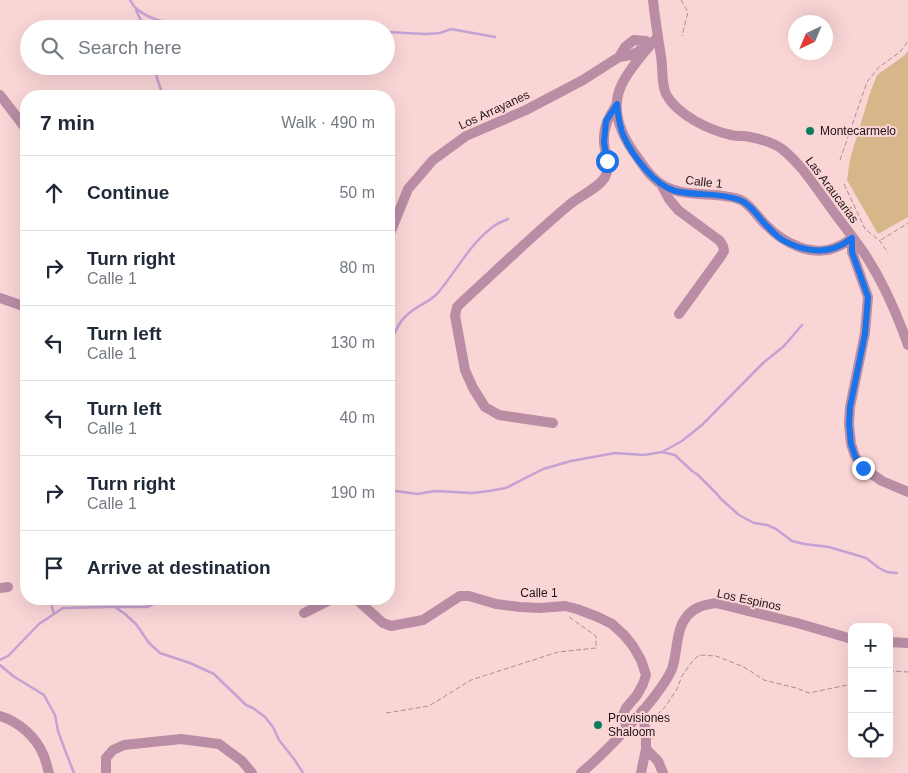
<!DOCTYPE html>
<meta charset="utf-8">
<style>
:root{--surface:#fff;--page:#f2f2f3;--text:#1f2937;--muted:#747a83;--line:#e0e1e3}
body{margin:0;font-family:Helvetica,sans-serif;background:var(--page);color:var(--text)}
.controls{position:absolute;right:15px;bottom:15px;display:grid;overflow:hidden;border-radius:10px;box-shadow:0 5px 20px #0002}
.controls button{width:45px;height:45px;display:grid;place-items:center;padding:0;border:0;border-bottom:1px solid var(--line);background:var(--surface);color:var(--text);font:25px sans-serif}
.compass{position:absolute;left:788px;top:15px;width:45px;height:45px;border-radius:50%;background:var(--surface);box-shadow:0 5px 20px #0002;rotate:224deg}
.stop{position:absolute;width:15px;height:15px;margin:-11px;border:4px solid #1a73e8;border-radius:50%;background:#fff}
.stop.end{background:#1a73e8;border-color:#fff;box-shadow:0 1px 5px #0008}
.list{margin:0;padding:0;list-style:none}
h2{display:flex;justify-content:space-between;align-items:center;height:65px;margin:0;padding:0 20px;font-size:21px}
h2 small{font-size:16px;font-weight:400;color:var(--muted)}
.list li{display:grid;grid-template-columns:32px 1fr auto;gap:15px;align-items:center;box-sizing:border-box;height:75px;padding:0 20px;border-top:1px solid var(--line)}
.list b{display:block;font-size:19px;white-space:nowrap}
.list p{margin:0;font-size:16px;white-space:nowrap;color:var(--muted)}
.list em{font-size:16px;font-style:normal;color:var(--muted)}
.icon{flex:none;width:28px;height:28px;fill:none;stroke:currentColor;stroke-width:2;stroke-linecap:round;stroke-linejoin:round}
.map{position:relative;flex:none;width:908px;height:773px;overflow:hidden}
.search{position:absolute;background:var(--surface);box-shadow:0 5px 20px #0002;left:20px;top:20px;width:375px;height:55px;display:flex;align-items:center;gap:12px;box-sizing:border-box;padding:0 18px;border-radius:28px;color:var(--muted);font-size:19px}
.panel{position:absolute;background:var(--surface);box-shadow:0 5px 20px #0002;left:20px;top:90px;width:375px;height:515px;border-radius:20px}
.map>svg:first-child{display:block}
.green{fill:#d7b789}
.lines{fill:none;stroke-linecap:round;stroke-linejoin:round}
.stream{stroke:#c5a2d4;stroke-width:2.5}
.path{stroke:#aa8e8f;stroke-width:1;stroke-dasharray:5 2.5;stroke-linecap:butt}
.street{stroke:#ba8da5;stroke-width:10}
.route{stroke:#1a73e8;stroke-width:6}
.poi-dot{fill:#087f5d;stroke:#fad5d6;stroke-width:2}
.labels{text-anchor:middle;stroke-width:4;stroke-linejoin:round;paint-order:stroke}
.street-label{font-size:12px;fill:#211415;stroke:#fad5d6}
.poi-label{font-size:12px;fill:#211415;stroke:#fad5d6;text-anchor:start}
</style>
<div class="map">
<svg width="908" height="773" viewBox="0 0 908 773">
<rect width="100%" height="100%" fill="#fad5d6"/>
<!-- green -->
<path class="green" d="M908,51V217L878,234L847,180L850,159L870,93L877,75L905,55Z"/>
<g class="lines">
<!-- stream -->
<path class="stream" d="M130,0C132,3 134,7 137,9C156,26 192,25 216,29
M136,10L145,29
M386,32L426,34L440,33L451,29L495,37
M155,66L157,78L163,96
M389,346C394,335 398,322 408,314C417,306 429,302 437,294C456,272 470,243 494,226C498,223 503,221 508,219
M662,452L675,455L692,471L698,475L716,493L721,499L739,515L754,523L767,525L776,529L792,541L804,544L829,547L866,558L879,568L887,572L897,573
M389,490L417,494L435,491L472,493L489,491L506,488L543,469L571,461L615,453L644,455L662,452L682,441L702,425L763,363L784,346L802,325
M50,599L54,614
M115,607L125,614L136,624L149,643L160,653L190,663L214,674L246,705L253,708L265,717L273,727L279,740L294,759L303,773
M0,660L8,656L39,624L63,608L106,607H147L164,599
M0,665L13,676L44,695L55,715L58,731L65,750L74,773"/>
<!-- path -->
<path class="path" d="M681,0L688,12L682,36
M840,160L867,82L879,67L900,52L908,41
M844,184L865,229L880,241L888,253
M881,240L908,223
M889,672L892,671L908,672
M386,713L429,706L471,680L558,652L596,648V636L569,617
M652,720L665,707L677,689L682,676L691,663L699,655L716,656L744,667L764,680L796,688L809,693L852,684"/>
<!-- street -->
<path class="street" d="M653,0C655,19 658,38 661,56C663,68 661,83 666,94C677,115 709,130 731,135C738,137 744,135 750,137C760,139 774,143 782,149C801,164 814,185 828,204C840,221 854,238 866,256C884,284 897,314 908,345
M658,36C646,51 630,67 622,84C609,110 622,137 638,158C647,172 657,185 674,190C694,197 722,192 741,200C751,205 757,216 765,224C783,243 813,259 839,246C844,244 848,241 852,238V252L868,297L865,333L850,407L849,424L851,444L855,456L863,468L882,481L908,492
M619,57L625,47L634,40L646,41
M0,95L26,129
M662,186L669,199L678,210L720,241L723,246L724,251L721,256L679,314
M389,236L408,189L433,160L466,136L526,110L583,80L619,57L631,55L639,51L645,43
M0,298L26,307
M553,423L499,415L485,407L473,388L465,370L455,316L457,307L461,303C497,270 532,236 569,205C579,196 599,188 605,177C611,166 605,154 604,143C603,126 609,117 617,104
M0,588L8,587
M356,599L383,623L391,626L423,620L460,596H469L496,604L520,607L540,608L565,606L577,609L598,617L612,624L624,635L633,646L641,660L646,675L643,684L637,695L626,708L623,715L627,729
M304,613L332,599
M889,642L908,643
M0,716C18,721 36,737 43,754C46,760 47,767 49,773
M646,749L658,761L663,773
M106,773V758L113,750L124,745L181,739L219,744L242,761L252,773
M581,773C605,753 626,730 646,707C655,696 666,683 672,669C678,652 675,629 688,615C696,606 705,605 716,603L797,623L852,639
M641,773L646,749V733L642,711"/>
</g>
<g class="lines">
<!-- route -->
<path class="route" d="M607,161L604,142L606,121L617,104C618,115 619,126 624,137C633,156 654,185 675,191C696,196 719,192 740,200C750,204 757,215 764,223C769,228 775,235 781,239C797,249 821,255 839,246C844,244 848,241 852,238V252L868,297L865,334L850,407L849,424L851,444L855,456L863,468"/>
</g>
<!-- markers -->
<g class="poi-dot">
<circle cx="810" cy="131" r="5"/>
<circle cx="598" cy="725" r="5"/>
</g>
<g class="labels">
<!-- street labels -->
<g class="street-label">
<text transform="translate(494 110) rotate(-25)" y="4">Los Arrayanes</text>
<text transform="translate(704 182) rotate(6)" y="4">Calle 1</text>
<text transform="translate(832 190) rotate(53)" y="4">Las Araucarias</text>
<text x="539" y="597">Calle 1</text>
<text transform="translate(749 600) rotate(12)" y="4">Los Espinos</text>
</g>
<!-- poi labels -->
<g class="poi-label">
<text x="820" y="135">Montecarmelo</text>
<text x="608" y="722">Provisiones<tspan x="608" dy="14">Shaloom</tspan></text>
</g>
</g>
</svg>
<div class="controls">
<button>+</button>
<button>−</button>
<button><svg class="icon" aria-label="locate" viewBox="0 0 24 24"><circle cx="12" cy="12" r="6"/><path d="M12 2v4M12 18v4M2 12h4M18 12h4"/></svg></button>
</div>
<svg class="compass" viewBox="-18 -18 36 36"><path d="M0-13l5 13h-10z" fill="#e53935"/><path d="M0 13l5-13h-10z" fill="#747a83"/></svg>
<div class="stop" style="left:607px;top:161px"></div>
<div class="stop end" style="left:863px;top:468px"></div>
<div class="search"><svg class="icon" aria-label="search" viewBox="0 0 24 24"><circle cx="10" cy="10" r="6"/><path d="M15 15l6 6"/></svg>Search here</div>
<section class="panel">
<h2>7 min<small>Walk · 490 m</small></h2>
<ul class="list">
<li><svg class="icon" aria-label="ahead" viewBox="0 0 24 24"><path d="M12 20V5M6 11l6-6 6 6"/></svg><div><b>Continue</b></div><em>50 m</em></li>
<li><svg class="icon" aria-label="right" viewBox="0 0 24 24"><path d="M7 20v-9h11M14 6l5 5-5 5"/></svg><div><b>Turn right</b><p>Calle 1</p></div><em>80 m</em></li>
<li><svg class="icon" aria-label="left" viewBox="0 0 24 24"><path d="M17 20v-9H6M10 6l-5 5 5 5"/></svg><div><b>Turn left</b><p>Calle 1</p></div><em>130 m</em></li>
<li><svg class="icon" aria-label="left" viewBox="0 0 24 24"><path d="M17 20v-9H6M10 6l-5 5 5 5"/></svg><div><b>Turn left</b><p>Calle 1</p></div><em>40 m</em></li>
<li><svg class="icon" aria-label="right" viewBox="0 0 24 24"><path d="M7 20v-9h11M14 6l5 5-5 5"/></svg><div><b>Turn right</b><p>Calle 1</p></div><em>190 m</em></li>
<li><svg class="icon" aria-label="arrive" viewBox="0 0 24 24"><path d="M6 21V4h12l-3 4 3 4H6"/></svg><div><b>Arrive at destination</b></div></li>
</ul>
</section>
</div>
